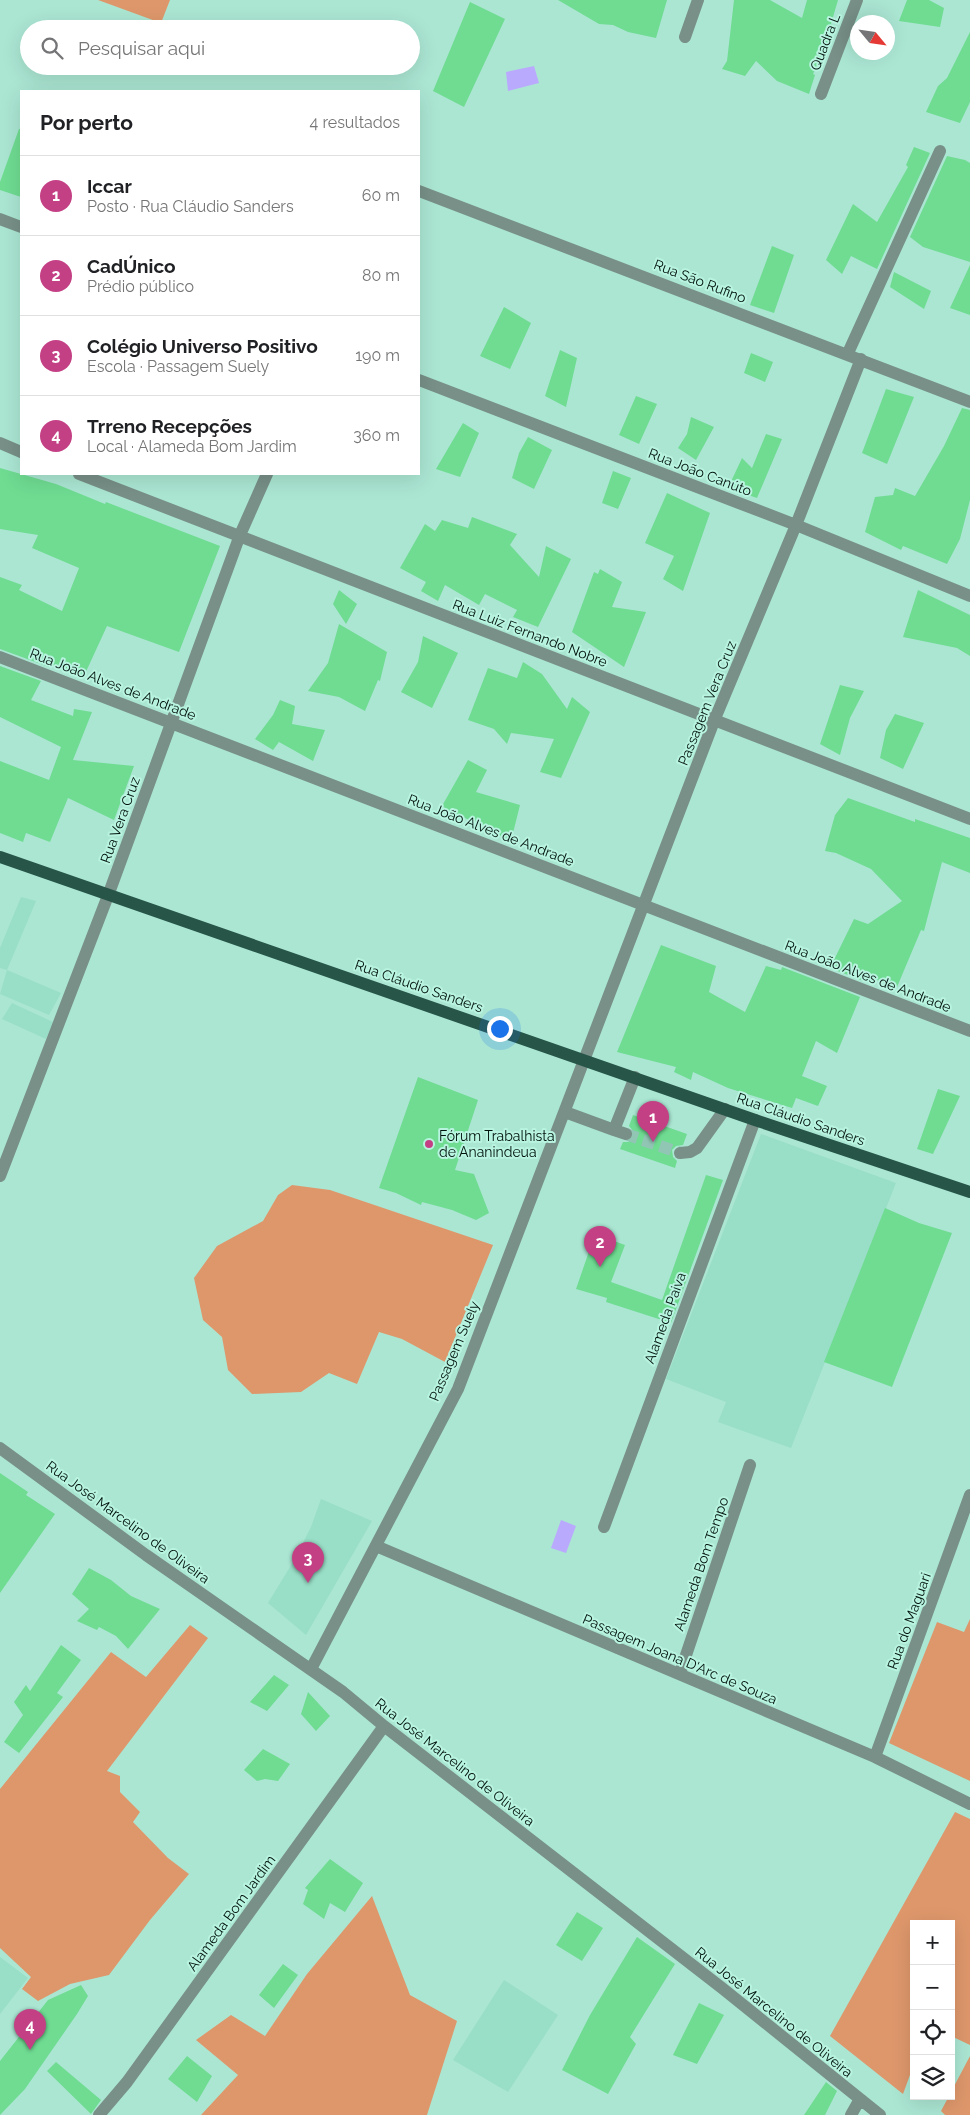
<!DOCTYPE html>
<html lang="pt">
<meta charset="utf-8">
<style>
:root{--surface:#fff;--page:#f2f2f2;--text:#202124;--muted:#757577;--line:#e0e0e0;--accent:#c44085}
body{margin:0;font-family:Raleway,sans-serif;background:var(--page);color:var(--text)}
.controls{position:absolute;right:15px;bottom:15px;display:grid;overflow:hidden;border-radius:0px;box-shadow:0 5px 20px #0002}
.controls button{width:45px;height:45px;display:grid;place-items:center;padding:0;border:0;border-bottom:1px solid var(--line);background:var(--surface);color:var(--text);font:25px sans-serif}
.compass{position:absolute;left:850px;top:15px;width:45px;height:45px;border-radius:50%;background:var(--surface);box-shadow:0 5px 20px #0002;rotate:119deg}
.you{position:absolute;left:499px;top:1028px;width:18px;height:18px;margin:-12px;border:4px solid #fff;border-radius:50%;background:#1a73e8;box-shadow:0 0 0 8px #1a73e833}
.badge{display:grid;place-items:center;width:32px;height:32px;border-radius:50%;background:var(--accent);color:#fff;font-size:16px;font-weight:700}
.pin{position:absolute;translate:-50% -41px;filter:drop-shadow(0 1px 2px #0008)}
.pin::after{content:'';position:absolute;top:26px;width:18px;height:15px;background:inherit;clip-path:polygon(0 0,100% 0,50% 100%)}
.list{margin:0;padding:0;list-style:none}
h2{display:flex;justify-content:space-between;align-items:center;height:65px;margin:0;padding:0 20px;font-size:21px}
h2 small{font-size:16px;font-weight:400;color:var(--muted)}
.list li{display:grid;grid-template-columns:32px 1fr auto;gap:15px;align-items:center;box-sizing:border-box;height:80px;padding:0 20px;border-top:1px solid var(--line)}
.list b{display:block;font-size:19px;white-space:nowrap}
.list p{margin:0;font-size:16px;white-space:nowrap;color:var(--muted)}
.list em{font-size:16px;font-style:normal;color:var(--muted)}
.icon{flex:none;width:28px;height:28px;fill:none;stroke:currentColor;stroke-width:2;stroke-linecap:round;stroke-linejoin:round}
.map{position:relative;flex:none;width:970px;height:2115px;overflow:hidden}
.search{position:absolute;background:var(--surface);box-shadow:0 5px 20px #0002;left:20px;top:20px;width:400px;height:55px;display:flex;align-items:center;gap:12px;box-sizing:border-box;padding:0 18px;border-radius:28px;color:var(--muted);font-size:19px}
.panel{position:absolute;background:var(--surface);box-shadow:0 5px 20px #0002;left:20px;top:90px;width:400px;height:385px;border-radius:0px}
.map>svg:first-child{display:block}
.built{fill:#99dec7}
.green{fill:#de976b}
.water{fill:#baaafd}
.building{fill:#6fdc92}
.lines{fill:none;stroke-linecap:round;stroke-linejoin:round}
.minor-tunnel{stroke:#91c6b5;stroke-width:12;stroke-dasharray:12 6;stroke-linecap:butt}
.minor{stroke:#789088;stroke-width:12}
.major{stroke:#275548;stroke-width:12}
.poi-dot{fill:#c44085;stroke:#b8f4e0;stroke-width:2}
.labels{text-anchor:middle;stroke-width:4;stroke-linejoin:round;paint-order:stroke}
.street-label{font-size:14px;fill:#00120c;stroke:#b8f4e0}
.poi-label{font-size:14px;fill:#00120c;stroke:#b8f4e0;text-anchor:start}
</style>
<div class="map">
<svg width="970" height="2115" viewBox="0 0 970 2115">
<rect width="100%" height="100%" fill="#abe6d3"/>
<!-- built -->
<path class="built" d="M21,897L36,901L7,970L61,993L49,1015L0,994L7,970L0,968V948Z
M12,1003L53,1022L46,1039L2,1019Z
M761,1134L896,1183L791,1448L718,1422L726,1402L666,1379Z
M321,1499L372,1521L306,1635L268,1603L293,1562L311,1527Z
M0,1957L28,1978L0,2014Z
M504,1980L558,2015L508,2092L453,2060Z"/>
<!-- green -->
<path class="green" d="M98,0H170L161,23Z
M292,1185L330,1190L493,1245L445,1362L402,1339L379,1332L357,1384L329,1373L301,1392L252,1394L228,1370L222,1337L203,1320L194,1278L217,1246L263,1221L278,1195Z
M970,1619V1781L889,1743L937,1622L964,1632Z
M190,1625L208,1638L107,1771L120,1776V1792L140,1812L133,1822L168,1858L189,1874L150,1920L109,1975L70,1984L38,2001L22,1989L31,1977L0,1948V1789L111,1652L146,1677Z
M955,1812L970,1819V2045L951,2036V1924H914V2064L903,2094L830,2036Z
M372,1896L410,1995L457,2021L427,2115H201L238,2075L196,2040L231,2015L265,2036L307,1974Z
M970,2056V2115H945L941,2111L949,2096H951V2092Z"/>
<!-- water -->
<path class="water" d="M534,66L539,83L508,91L506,72Z
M561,1520L576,1526L566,1553L551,1548Z"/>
<!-- building -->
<path class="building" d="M558,0H667L656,38L628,32L613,25L599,24Z
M734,0H770L802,18L807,0H838L831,24L836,26L813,74L815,75L809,94L777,81L756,61L745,76L722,69L727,61Z
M907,0H929L944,8L940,27L899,21Z
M470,2L505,19L464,107L433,91Z
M970,32V102L960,123L926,112L938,86L947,78Z
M19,129H21V197L0,190V182Z
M914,147L930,153L877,269L851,256L842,274L826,260L853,204L877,222L908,167L906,165Z
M947,156L965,160L970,163V262L923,247L910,237Z
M772,246L794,255L774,313L750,305Z
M970,265V315L950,308Z
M894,272L931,291L924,309L890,287Z
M504,307L531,323L510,369L480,356Z
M560,350L577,358L566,407L545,396Z
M751,353L773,362L765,382L744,373Z
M886,389L914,397L887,464L862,453Z
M636,396L657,404L639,444L619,435Z
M962,408L970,410V500L960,539L947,564L903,546L901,550L865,532L875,497L893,495L895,488L915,496L944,446Z
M691,417L714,427L696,460L678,448L687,434Z
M463,423L479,433L460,477L436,469Z
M766,434L782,439L757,498L728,488L742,458L752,468Z
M528,437L552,450L534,489L512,478L519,453Z
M0,468L56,484L105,504L106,502L220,546L179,652L107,626L84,676L50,664L49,667L0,649V577L22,585L19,590L62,611L79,568L32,548L38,535L0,529Z
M613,471L631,478L618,509L602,503Z
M667,493L710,513L683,591L663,579L674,556L645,543Z
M472,517L517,534L510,545L539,577L546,546L571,559L538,627L513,617L517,610L485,594L479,605L445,585L438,601L421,591L426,582L400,568L425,524L435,531L442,520L468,528Z
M600,569L622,582L612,607L646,612L624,667L572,632L594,572L598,574Z
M339,590L357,604L346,624L333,604Z
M918,590L970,615V656L957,648L903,637Z
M339,624L387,652L380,681L378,680L365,711L339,697L308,691L328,663Z
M423,636L458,653L432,708L401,692L418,662Z
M523,662L542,674L567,709L572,697L590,712L561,778L540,772L554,739L511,733L507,744L494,729L468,720L488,668L517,678Z
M0,666L41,681L31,700L73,716L74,709L92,712L73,760L134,766L114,820L68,798L50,842L26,833L23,842L0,833V761L49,780L61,747L0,717Z
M840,685L864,691L850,718L840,755L820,744Z
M280,700L295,706L292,724L325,730L313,761L279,742L273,750L255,739L273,715Z
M895,714L924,723L903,769L880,758L886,730Z
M468,760L487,770L476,792L520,805L511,841L463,817L461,820L442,806Z
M848,798L915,822V819L970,838V873L942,862L924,931L921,930L897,987L868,977L866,982L830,968L854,919L868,924L902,901L871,869L836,853L825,851L835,815Z
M661,945L716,966L709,992L745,1012L766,966L781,970L782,967L860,997L837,1053L816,1041L802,1076L827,1086L818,1106L796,1098L792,1108L728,1088L693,1072L691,1080L674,1072L676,1067L617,1052Z
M418,1077L478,1100L455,1170L474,1174L489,1213L476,1220L452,1210L422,1202L421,1205L396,1193L379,1188Z
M938,1089L960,1096L933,1154L917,1149Z
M633,1115L687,1134L683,1145L676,1146L672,1150L673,1157L677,1161L675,1168L620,1149L623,1142H628L634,1137V1132L629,1126Z
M706,1175L723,1180L671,1323L606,1302L607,1298L576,1289L595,1234L625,1245L611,1282L662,1300Z
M885,1208L919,1223L952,1233L892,1387L824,1362Z
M0,1473L28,1492L26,1495L55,1514L0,1593Z
M89,1568L111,1580L131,1596L160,1609L128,1649L116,1636L99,1627L97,1630L77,1621L89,1609L72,1594Z
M61,1645L81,1660L57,1693L63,1697L19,1753L4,1742L23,1715L14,1702L26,1685L30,1691Z
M274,1675L289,1685L267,1711L250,1702Z
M308,1692L330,1716L316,1731L301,1714Z
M263,1749L290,1764L278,1781L265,1779L257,1781L244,1770Z
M330,1859L363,1883L345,1912L330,1903L324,1919L303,1904L308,1890L305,1888Z
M577,1912L603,1928L582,1961L556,1945Z
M637,1937L675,1964L630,2037L636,2044L608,2094L562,2070L590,2015Z
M283,1964L298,1975L274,2008L259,1995Z
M81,1985L88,1996L77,2014L25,2089L0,2115V2061L48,2000Z
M699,2003L724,2015L697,2064L673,2055Z
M187,2056L212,2076L197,2102L168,2079Z
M56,2062L101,2100L91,2114L47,2071Z
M839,2062L849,2067L844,2076L835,2068Z
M826,2082L837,2091L825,2115H804Z"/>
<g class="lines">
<!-- minor-tunnel -->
<path class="minor-tunnel" d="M626,1134L680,1153"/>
<!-- minor -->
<path class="minor" d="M685,37L698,0
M821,94L857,0
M419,191L970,402
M0,219L21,227
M848,353L940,151
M419,380L796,525L970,596
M0,443L21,452
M79,474L970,819
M0,657L970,1031
M565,1112L614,1130
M626,1134L614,1130L635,1077
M680,1153L690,1152L697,1148L725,1109
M0,1176L109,893L240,535L267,474
M0,1448L146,1555L343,1692L384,1726L722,1988L880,2115
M604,1527L755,1120
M376,1546L875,1757L970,1804
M311,1669L458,1389L714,721L796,525L861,359
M680,1673L750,1465
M875,1757L970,1495
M99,2115L127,2082L384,1726
M851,2115L860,2099"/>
<!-- major -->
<path class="major" d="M0,857L755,1120L970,1192"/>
</g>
<!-- markers -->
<circle class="poi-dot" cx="429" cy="1144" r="5"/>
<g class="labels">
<!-- street labels -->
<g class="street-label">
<text transform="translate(825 42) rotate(-69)" y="5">Quadra L</text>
<text transform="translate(700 281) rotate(21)" y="5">Rua São Rufino</text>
<text transform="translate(700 472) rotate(21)" y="5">Rua João Canúto</text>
<text transform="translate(530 633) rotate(21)" y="5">Rua Luiz Fernando Nobre</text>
<text transform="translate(113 684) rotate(21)" y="5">Rua João Alves de Andrade</text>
<text transform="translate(707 703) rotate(-68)" y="5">Passagem Vera Cruz</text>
<text transform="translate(120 820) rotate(-70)" y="5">Rua Vera Cruz</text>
<text transform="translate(491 830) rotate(21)" y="5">Rua João Alves de Andrade</text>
<text transform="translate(868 976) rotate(21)" y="5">Rua João Alves de Andrade</text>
<text transform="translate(419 986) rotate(19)" y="5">Rua Cláudio Sanders</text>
<text transform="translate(801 1119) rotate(19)" y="5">Rua Cláudio Sanders</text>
<text transform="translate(665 1318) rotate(-70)" y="5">Alameda Paiva</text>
<text transform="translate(454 1351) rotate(-67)" y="5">Passagem Suely</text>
<text transform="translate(128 1522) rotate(36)" y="5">Rua José Marcelino de Oliveira</text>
<text transform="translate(701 1564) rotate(-71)" y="5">Alameda Bom Tempo</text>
<text transform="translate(909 1621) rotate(-70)" y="5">Rua do Maguari</text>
<text transform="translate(680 1659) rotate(23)" y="5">Passagem Joana D'Arc de Souza</text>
<text transform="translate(455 1762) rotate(38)" y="5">Rua José Marcelino de Oliveira</text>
<text transform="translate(231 1913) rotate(-54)" y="5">Alameda Bom Jardim</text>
<text transform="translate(774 2012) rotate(39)" y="5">Rua José Marcelino de Oliveira</text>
</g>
<!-- poi labels -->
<g class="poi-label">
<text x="439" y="1141">Fórum Trabalhista<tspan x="439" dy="16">de Ananindeua</tspan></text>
</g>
</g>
</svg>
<div class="controls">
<button>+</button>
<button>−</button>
<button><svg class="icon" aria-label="locate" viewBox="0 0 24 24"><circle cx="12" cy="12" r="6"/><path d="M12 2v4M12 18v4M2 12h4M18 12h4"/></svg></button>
<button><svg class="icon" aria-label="layers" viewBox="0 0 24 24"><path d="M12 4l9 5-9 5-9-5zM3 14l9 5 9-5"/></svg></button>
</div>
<svg class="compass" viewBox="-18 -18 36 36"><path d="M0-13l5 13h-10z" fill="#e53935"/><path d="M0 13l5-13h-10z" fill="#757577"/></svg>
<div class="you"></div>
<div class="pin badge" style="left:653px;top:1142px">1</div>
<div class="pin badge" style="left:600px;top:1267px">2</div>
<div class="pin badge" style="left:308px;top:1583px">3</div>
<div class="pin badge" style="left:30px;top:2050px">4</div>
<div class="search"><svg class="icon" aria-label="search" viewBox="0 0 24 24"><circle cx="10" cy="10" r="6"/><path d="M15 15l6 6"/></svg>Pesquisar aqui</div>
<section class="panel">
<h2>Por perto<small>4 resultados</small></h2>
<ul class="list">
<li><span class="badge">1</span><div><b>Iccar</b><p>Posto · Rua Cláudio Sanders</p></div><em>60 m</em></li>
<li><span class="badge">2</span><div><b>CadÚnico</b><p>Prédio público</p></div><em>80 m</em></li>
<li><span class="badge">3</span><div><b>Colégio Universo Positivo</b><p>Escola · Passagem Suely</p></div><em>190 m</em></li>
<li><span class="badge">4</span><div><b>Trreno Recepções</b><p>Local · Alameda Bom Jardim</p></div><em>360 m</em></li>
</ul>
</section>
</div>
